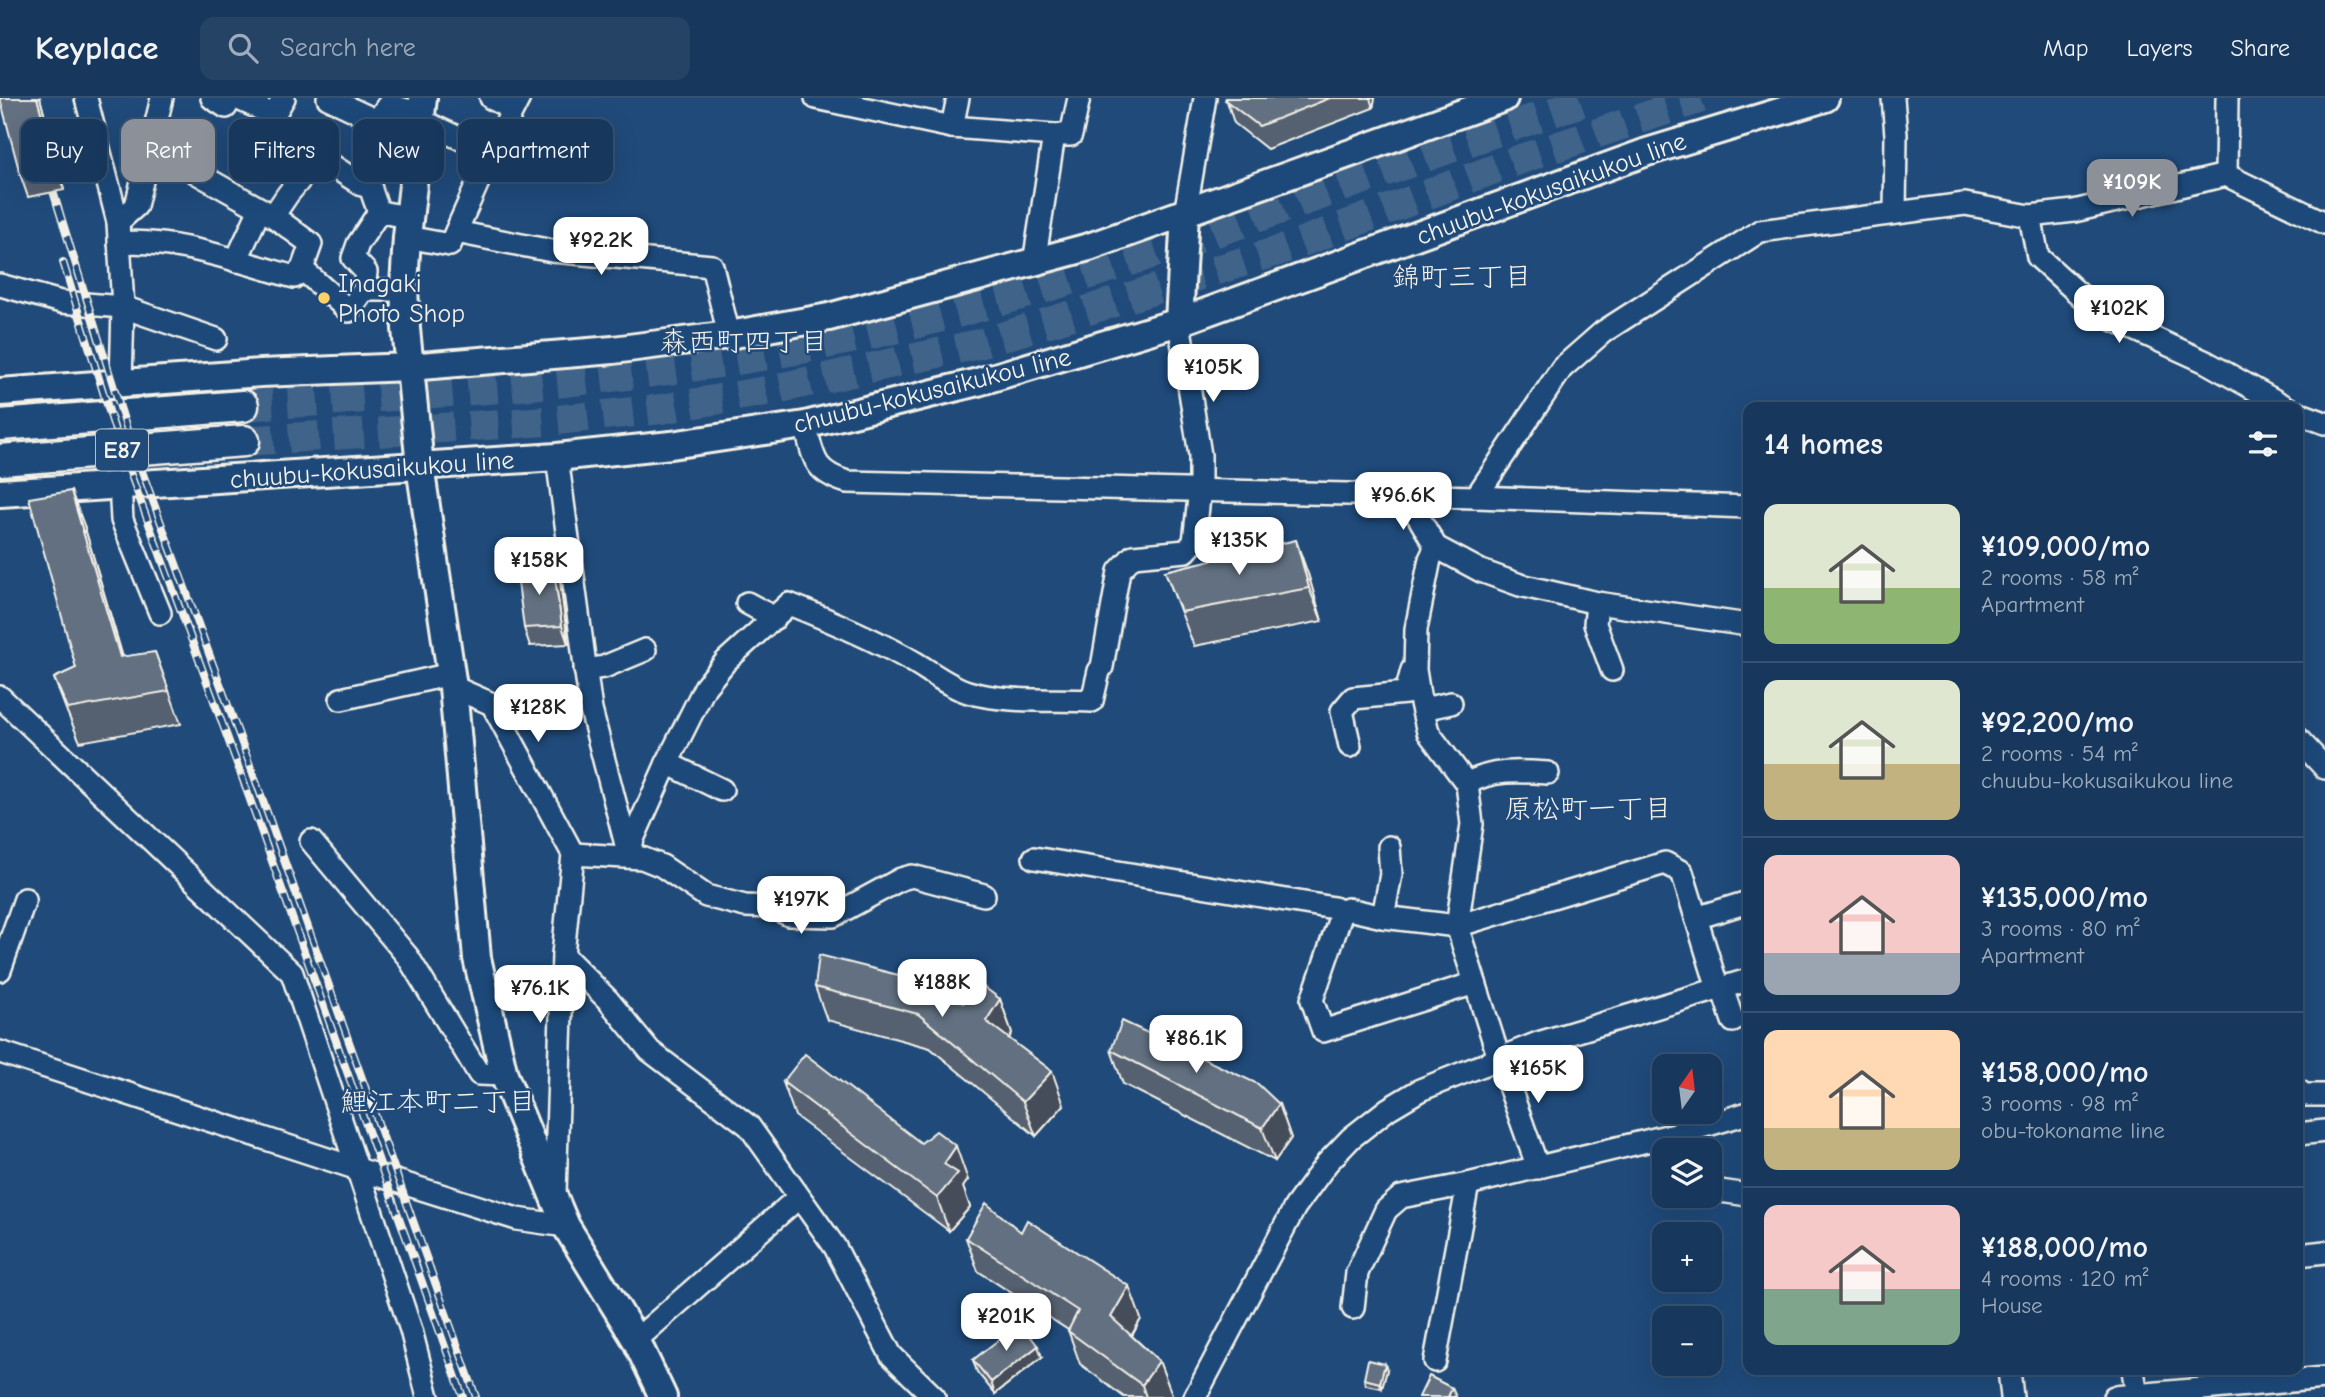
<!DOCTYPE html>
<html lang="en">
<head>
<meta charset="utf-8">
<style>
  :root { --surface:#17385c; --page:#244365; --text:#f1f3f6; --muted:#9eacbb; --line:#365272; --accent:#8c9099 }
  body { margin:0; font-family:"Comic Neue","Klee One",sans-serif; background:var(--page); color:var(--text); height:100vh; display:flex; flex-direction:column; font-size:26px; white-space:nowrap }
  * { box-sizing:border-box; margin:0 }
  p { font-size:23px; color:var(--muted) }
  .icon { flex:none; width:38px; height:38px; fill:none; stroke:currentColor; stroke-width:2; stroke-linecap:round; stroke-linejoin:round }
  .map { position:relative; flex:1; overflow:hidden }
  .drawer { position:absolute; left:1743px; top:304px; width:560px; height:973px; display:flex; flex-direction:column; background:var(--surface); border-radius:14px; box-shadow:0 7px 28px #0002,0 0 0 2px var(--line) }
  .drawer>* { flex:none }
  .guide { position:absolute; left:21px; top:21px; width:665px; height:63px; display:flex; gap:14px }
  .needle { width:46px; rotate:14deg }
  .fabs { position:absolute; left:1652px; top:956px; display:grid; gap:14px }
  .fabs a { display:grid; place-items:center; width:70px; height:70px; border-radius:14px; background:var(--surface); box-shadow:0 7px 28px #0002,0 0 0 2px var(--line); font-size:35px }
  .price { position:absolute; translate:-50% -60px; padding:0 16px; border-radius:14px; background:#fff; color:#222; font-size:23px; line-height:46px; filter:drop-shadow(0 2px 4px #0008) }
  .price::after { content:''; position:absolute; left:50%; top:42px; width:21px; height:16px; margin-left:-10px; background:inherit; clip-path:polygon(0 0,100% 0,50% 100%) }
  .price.current { background:var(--accent); color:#fff }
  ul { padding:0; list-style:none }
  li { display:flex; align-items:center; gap:21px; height:175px; padding:0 21px }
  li+li { border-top:2px solid var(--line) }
  li span { display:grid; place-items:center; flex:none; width:196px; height:140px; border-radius:14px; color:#555 }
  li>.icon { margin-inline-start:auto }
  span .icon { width:84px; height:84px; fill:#fffc; stroke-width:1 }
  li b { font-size:30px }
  h2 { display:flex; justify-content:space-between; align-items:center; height:84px; padding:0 21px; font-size:30px }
  .pill { padding:0 24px; border-radius:14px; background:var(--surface); box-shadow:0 7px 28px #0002,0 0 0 2px var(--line); font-size:24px; line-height:63px }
  .pill.current { background:var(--accent); color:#fff }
  header { display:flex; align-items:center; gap:42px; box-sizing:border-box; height:98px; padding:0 35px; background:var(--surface); border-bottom:2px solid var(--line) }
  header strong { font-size:33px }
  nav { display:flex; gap:38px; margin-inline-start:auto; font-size:24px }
  .search { width:490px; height:63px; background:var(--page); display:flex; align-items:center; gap:18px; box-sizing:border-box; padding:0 24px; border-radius:14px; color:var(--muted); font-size:26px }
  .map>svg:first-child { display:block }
</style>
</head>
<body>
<header>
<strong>Keyplace</strong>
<div class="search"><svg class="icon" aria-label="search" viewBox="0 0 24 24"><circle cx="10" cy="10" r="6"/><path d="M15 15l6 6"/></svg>Search here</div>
<nav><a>Map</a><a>Layers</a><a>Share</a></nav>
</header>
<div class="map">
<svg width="2325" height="1299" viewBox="0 0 2325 1299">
  <rect width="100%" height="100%" fill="#1f4a7a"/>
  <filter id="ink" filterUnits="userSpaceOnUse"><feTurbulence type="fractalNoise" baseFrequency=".0143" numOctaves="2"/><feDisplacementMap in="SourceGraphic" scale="14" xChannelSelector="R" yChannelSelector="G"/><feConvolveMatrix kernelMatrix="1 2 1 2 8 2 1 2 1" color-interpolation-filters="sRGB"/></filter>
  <g filter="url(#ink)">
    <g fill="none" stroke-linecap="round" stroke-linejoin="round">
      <!-- highway-tunnel -->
      <g stroke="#3f638a" stroke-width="30" stroke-dasharray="30 15" stroke-linecap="butt">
        <path d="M 243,308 C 474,293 705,281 930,222 C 1157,164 1373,74 1594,0"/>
        <polyline points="244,343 547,323 662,311 766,293 979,246 1278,153 1521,61 1701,0"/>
      </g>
      <defs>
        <g id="minor">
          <polyline points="86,0 118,124 123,209 121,285"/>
          <polyline points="212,0 226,9 231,0"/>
          <polyline points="236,0 274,17 284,0"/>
          <path d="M 328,0 L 377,23 C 375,43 368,66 370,86 C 371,95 376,105 379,114 L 410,119"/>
          <polyline points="491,0 513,11"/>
          <polyline points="816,0 952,29 1054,37 1034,165"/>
          <polyline points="1893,0 1896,37 1895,115"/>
          <polyline points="377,23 388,7 421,16"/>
          <polyline points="420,24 431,27 491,55"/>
          <polyline points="952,29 958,0"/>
          <polyline points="1054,37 1071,37 1079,0"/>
          <polyline points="148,58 186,69 273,118"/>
          <polyline points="2226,77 2227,0"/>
          <polyline points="370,88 362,87 319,59 288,96 273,118 311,146 302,171 349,213 364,192 404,192"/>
          <polyline points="1185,116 1205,0"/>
          <polyline points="2030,118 2038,159 2101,216 2206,264 2288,310"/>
          <polyline points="118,124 136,108 162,0"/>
          <polyline points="456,134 552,153 712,168 729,237"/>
          <polyline points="407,139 450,147 491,55 519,0"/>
          <path d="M 119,145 C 171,139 244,165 294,179 L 302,171"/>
          <polyline points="236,163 260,111"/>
          <polyline points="0,187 61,204 123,209 216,241"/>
          <polyline points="364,192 366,174 353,160 358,146 379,114"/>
          <polyline points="2298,315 2325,325"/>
          <path d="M 805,327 C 814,359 812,373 847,384 L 1476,399 L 1748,409"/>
          <polyline points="557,359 591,612 629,758"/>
          <polyline points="120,386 122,422 160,515"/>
          <polyline points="1406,398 1436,449 1481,473 1520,487 1597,505 1748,527"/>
          <polyline points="1476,399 1562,270 1603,234 1760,133 1965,106 2030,118 2074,113 2226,77 2325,125"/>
          <polyline points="1436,449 1430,461 1416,531 1415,572 1419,597 1428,634 1467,686 1472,726 1457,828 1499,960 1538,1070"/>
          <polyline points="747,505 775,520"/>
          <polyline points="1597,505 1595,526 1612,572"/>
          <polyline points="585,572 604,569 645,552"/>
          <polyline points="453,589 492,606 573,756 563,857 555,1096"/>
          <polyline points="0,599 292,875 411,1232 428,1299"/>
          <polyline points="341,601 451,576"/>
          <polyline points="1423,611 1451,605"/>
          <polyline points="2298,641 2325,670"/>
          <polyline points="1350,648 1342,613 1353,600 1406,595 1412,572"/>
          <polyline points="667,665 722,692"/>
          <path d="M 1467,686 C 1490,671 1521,673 1548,675"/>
          <polyline points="311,743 408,859 479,976 504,977"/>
          <polyline points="573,756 642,760 662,768 706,798 745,808 772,809 789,817 833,818 901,781 912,778 984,797"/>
          <path d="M 629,758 L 633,741 L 667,665 L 705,589 L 726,563 L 789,506 C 829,522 870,539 907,560 C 928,571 945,587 968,594 C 1005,605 1054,601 1092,603 L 1099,573 L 1102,569 L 1119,473 L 1133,458 L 1186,453 L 1194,444 L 1200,391 L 1200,357 L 1179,224"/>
          <polyline points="1034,760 1334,810 1342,814"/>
          <polyline points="1383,819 1391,776 1389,749"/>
          <polyline points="1696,820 1748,804"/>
          <polyline points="563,857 608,902 650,953 749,1028 835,1149 891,1257 934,1299"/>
          <polyline points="0,872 25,801"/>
          <polyline points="1475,885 1323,933 1312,902 1342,814 1348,811 1383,819 1457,828 1665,765 1682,774 1718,891"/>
          <polyline points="1722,890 1733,923"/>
          <polyline points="0,954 358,1071 517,1121 566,1128"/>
          <polyline points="2298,992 2304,997 2325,997"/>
          <polyline points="2298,1036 2325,1033"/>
          <polyline points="1468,1086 1688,1033 1748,1015"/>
          <polyline points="1710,1088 1713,1092 1748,1097"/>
          <polyline points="2298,1157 2325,1154"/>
          <polyline points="1353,1210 1357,1175 1386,1112 1401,1099 1468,1086 1435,1263"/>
          <polyline points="636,1242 799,1099"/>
          <polyline points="2009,1272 2012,1299"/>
          <polyline points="2133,1272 2137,1299"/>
          <polyline points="1195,1299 1295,1109 1327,1065 1351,1040 1388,1011 1420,992 1538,945 1748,882"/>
          <polyline points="2114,1299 2325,1280"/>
        </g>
        <g id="major">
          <polyline points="423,0 407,139 404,188 406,231 420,368 453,589 477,860 504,977 555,1102 566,1128 636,1242 663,1299"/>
          <polyline points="1179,224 1185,116"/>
          <polyline points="0,294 261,275 409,269 613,252 729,237 829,219 1089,149 1504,0"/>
          <polyline points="0,395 557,359 671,347 805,327 978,284 1179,224 1647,54 1825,0"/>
        </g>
        <g id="highway">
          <polyline points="0,327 243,308"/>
          <polyline points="0,362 244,343"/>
        </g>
      </defs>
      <!-- minor casing -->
      <use href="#minor" stroke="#f4f1e8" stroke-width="26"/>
      <!-- major casing -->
      <use href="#major" stroke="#f4f1e8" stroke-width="32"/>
      <!-- highway casing -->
      <use href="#highway" stroke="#f4f1e8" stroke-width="35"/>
      <!-- minor -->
      <use href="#minor" stroke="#1f4a7a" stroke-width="21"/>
      <!-- major -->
      <use href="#major" stroke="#1f4a7a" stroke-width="26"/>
      <!-- highway -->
      <use href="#highway" stroke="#1f4a7a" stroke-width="30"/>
      <defs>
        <g id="rail">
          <polyline points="48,77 128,335 254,678 476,1299"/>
          <polyline points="63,164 117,339 243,682 463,1299"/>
        </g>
      </defs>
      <!-- rail casing -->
      <use href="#rail" stroke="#f4f1e8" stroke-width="8"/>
      <!-- rail -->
      <use href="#rail" stroke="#1f4a7a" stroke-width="5" stroke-dasharray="16" stroke-linecap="butt"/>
    </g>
    <!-- wall -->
    <g fill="#54606f" stroke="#f4f1e8" stroke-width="2">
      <polygon points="40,0 64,92 28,99 20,76"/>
      <polygon points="1226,0 1375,0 1373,10 1267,51 1234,25"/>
      <polygon points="84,427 123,559 155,554 181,626 80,644 67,614 54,580 76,570"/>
      <polygon points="553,467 560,484 568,546 530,548 524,530"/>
      <polygon points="1165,473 1308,476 1322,523 1194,548"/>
      <polygon points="815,889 963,905 1000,901 1012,935 1009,940 1064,1007 1036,1038 930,950 827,922"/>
      <polygon points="1111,952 1279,1006 1291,1040 1275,1063 1123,986"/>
      <polygon points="783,984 968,1082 963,1089 970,1109 949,1133 795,1018"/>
      <polygon points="1021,1134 1141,1221 1132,1238 1159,1263 1172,1297 1170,1299 1124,1299 1080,1266 1068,1232 978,1173 966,1140"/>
      <polygon points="1042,1259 995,1296 977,1274 973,1262"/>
      <polygon points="1387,1272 1382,1290 1366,1287 1364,1281"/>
    </g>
    <!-- shaded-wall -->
    <g fill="#454e5a" stroke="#f4f1e8" stroke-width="2">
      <polygon points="37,0 40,0 64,92 56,69"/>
      <polygon points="1370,0 1375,0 1373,10"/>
      <polygon points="71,393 84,427 132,593 120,559"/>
      <polygon points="1296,442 1308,476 1322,523 1309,490"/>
      <polygon points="553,467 560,484 568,546 562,528"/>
      <polygon points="1000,901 1012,935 998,956 986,923"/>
      <polygon points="1052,973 1064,1007 1036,1038 1023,1004"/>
      <polygon points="1279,1006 1291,1040 1275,1063 1262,1030"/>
      <polygon points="956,1048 968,1082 963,1089 970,1109 949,1133 937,1100 944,1066"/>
      <polygon points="1129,1188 1141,1221 1123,1252 1111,1219"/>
      <polygon points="1038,1248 1042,1259 995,1296 991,1284"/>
      <polygon points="1159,1263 1172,1297 1170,1299 1146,1299 1142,1287"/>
      <polygon points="1385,1266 1387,1272 1382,1290 1380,1285"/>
      <polygon points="1452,1290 1456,1299 1448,1299"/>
    </g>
    <!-- building -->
    <g fill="#627081" stroke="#f4f1e8" stroke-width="2">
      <polygon points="0,0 37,0 56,69 20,76"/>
      <polygon points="1226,0 1330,0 1259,28 1225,2"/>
      <polygon points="71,393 120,559 155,554 169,593 68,611 54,580 76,570 29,400"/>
      <polygon points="1296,442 1309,490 1181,514 1165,473"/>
      <polygon points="553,467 562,528 524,530 516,469"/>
      <polygon points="819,857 942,888 963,905 984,889 1000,901 986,923 1052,973 1023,1004 918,916 815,889"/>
      <polygon points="1122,923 1258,986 1279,1006 1262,1030 1111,952"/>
      <polygon points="805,956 921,1045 936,1033 956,1048 944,1066 958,1075 937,1100 783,984"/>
      <polygon points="986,1105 1021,1134 1027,1122 1129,1188 1111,1219 1159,1263 1142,1287 1068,1233 1078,1213 966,1140"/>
      <polygon points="1020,1225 1038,1248 991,1284 973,1262"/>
      <polygon points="1368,1262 1385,1266 1380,1285 1364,1281"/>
      <polygon points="1429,1278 1452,1290 1448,1299 1419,1299"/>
    </g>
  </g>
  <!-- markers -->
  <circle fill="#ffd166" stroke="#1f4a7a" stroke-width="2.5" cx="324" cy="200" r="7"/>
  <g text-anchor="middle" stroke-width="5" stroke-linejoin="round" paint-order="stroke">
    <!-- shield labels -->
    <rect fill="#1f4a7a" stroke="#b4bfc7" stroke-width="2" x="96" y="331.5" width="52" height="41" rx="5"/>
    <g font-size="24" font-weight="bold" fill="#f4f1e8">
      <text x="122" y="360">E87</text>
    </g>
    <!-- street labels -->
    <g font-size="26" fill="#f4f1e8" stroke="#1f4a7a">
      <text transform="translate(1551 90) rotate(-20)" y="9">chuubu-kokusaikukou line</text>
      <text transform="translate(932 292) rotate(-14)" y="9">chuubu-kokusaikukou line</text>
      <text transform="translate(372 371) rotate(-4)" y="9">chuubu-kokusaikukou line</text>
    </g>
    <!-- poi labels -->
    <g font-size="26" fill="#f4f1e8" stroke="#1f4a7a" text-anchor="start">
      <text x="338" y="194">Inagaki<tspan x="338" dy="30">Photo Shop</tspan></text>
    </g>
    <!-- neighbourhood labels -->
    <g font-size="28" fill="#f4f1e8" stroke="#1f4a7a">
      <text x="1462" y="188">錦町三丁目</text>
      <text x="744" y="253">森西町四丁目</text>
      <text x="1588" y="720">原松町一丁目</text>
      <text x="438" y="1013">鯉江本町二丁目</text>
    </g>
  </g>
</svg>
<div class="fabs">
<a><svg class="needle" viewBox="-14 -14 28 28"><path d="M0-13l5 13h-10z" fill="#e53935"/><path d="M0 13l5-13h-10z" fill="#9eacbb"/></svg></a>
<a><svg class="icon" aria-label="layers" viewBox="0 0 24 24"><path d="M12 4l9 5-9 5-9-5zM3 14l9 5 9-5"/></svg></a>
<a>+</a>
<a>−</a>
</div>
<b class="price current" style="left:2132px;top:121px">¥109K</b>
<b class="price" style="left:601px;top:179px">¥92.2K</b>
<b class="price" style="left:2119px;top:247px">¥102K</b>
<b class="price" style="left:1213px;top:306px">¥105K</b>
<b class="price" style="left:1403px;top:434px">¥96.6K</b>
<b class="price" style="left:1239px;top:479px">¥135K</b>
<b class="price" style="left:539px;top:499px">¥158K</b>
<b class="price" style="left:538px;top:646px">¥128K</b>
<b class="price" style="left:801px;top:838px">¥197K</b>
<b class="price" style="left:942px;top:921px">¥188K</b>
<b class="price" style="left:540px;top:927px">¥76.1K</b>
<b class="price" style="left:1196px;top:977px">¥86.1K</b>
<b class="price" style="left:1538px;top:1007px">¥165K</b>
<b class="price" style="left:1006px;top:1255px">¥201K</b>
<div class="guide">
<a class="pill">Buy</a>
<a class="pill current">Rent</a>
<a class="pill">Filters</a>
<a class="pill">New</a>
<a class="pill">Apartment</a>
</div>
<section class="drawer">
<h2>14 homes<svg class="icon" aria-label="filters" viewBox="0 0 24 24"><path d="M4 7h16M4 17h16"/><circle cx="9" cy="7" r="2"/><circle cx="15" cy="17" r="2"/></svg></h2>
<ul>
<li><span style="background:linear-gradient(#dfe7d0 60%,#8fb573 0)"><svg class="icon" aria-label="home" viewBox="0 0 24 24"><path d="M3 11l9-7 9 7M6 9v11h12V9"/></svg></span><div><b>¥109,000/mo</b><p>2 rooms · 58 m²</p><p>Apartment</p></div></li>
<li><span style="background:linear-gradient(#dfe7d0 60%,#c2b280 0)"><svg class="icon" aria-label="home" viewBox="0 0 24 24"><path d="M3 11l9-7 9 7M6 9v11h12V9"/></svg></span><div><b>¥92,200/mo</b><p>2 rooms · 54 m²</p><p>chuubu-kokusaikukou line</p></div></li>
<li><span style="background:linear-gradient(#f6c9c9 70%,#9aa5b1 0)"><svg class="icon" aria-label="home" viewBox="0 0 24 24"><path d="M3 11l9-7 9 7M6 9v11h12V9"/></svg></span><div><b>¥135,000/mo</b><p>3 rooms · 80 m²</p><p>Apartment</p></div></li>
<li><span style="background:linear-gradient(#ffd9b3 70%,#c2b280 0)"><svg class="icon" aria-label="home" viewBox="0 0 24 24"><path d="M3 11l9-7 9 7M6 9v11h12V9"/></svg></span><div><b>¥158,000/mo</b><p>3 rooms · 98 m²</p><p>obu-tokoname line</p></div></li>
<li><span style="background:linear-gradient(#f6c9c9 60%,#7fa58c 0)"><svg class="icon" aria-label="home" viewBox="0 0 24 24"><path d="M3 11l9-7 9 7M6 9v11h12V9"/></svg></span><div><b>¥188,000/mo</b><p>4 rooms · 120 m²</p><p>House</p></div></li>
</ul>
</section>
</div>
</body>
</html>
